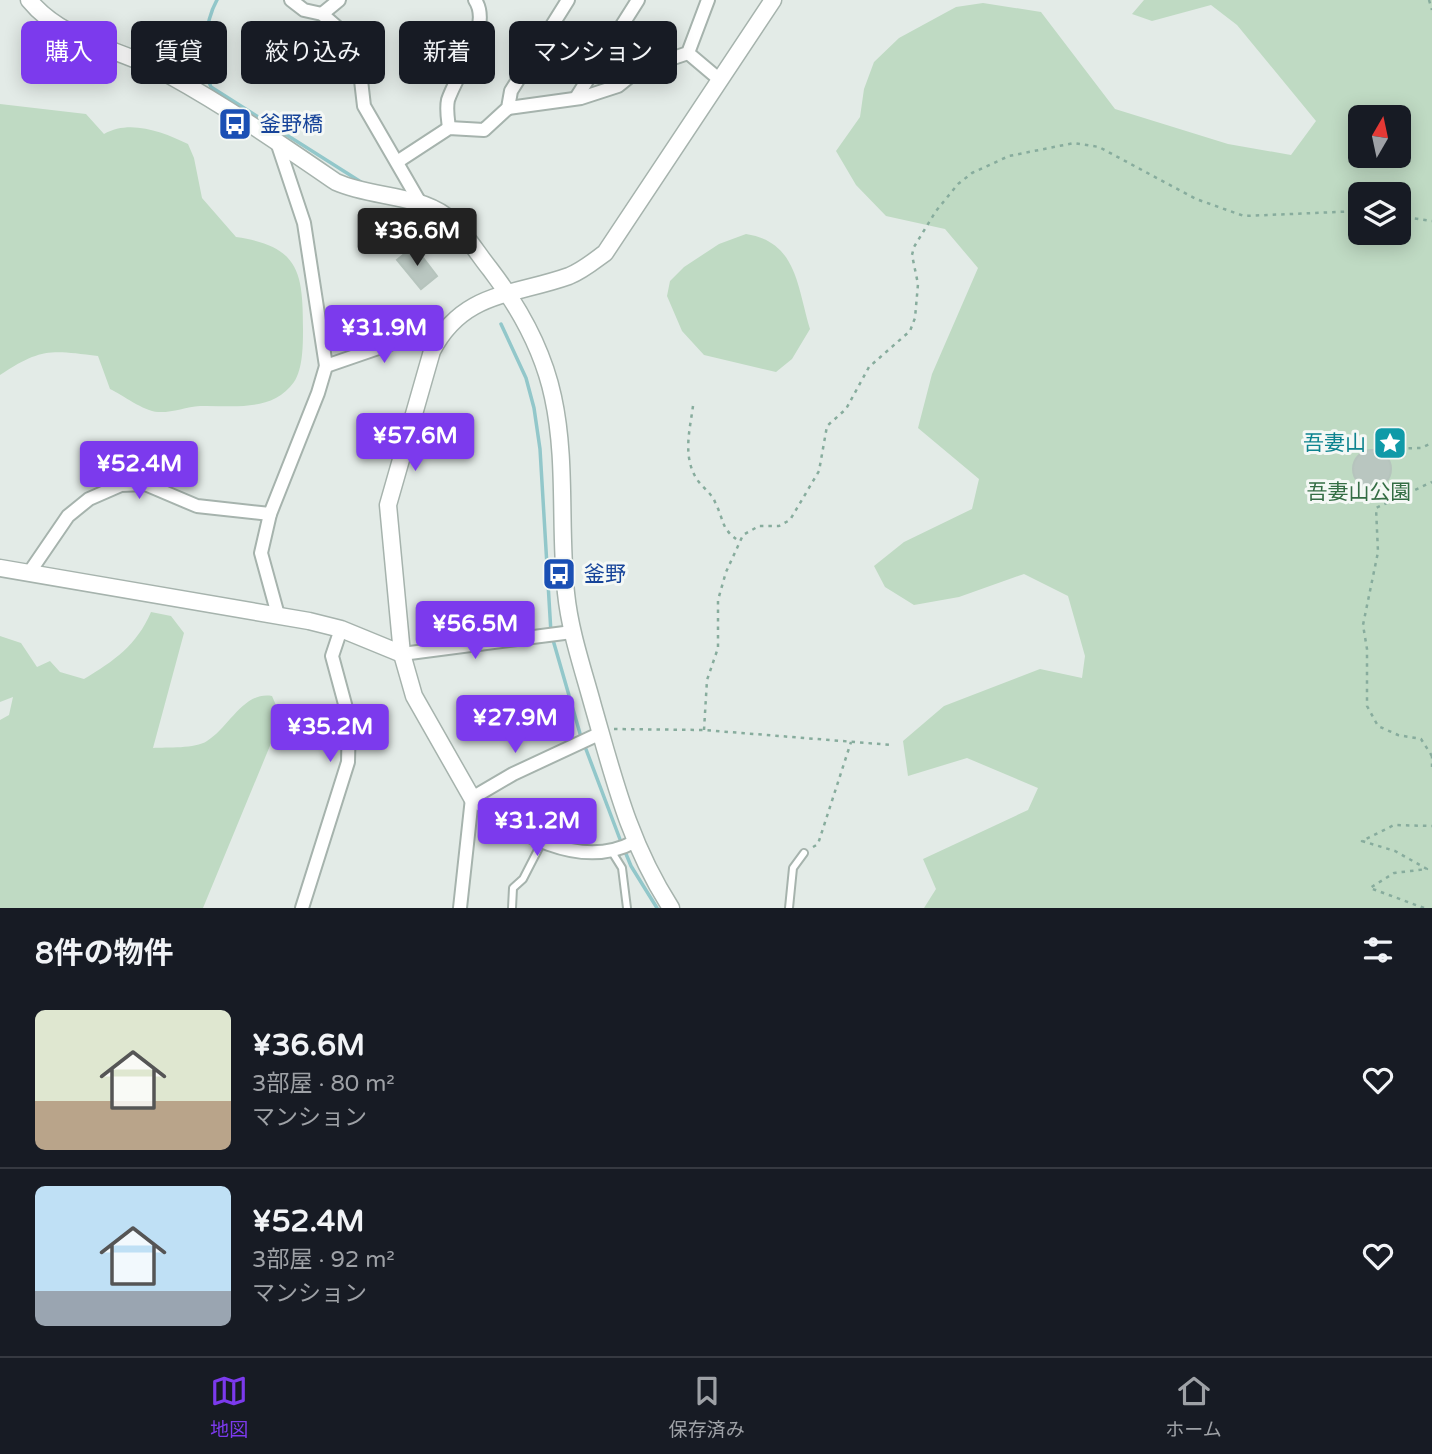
<!DOCTYPE html>
<html lang="ja">
<head>
<meta charset="utf-8">
<style>
  :root { --surface:#171b24; --page:#20242c; --text:#f1f3f6; --muted:#9ea1a6; --line:#363941; --accent:#7c3aed }
  body { margin:0; font-family:"Varela Round","Noto Sans JP",sans-serif; background:var(--page); color:var(--text); height:100vh; display:flex; flex-direction:column; font-size:26px; white-space:nowrap }
  * { box-sizing:border-box; margin:0 }
  p { font-size:23px; color:var(--muted) }
  .icon { flex:none; width:38px; height:38px; fill:none; stroke:currentColor; stroke-width:2; stroke-linecap:round; stroke-linejoin:round }
  .map { position:relative; height:908px; overflow:hidden }
  .drawer { display:flex; flex-direction:column; background:var(--surface); flex:1 }
  .drawer>* { flex:none }
  .hud { position:absolute; left:21px; top:21px; width:700px; height:63px; display:flex; gap:14px }
  .needle { width:46px; rotate:9deg }
  .fabs { position:absolute; left:1348px; top:105px; display:grid; gap:14px }
  .fabs a { display:grid; place-items:center; width:63px; height:63px; border-radius:10px; background:var(--surface); box-shadow:0 4px 18px #0003; font-size:35px }
  .price { position:absolute; translate:-50% -60px; padding:0 16px; border-radius:7px; background:var(--accent); color:#fff; font-size:23px; line-height:46px; filter:drop-shadow(0 2px 4px #0008) }
  .price::after { content:''; position:absolute; left:50%; top:42px; width:21px; height:16px; margin-left:-10px; background:inherit; clip-path:polygon(0 0,100% 0,50% 100%) }
  .price.current { background:#222; color:#fff }
  ul { padding:0; list-style:none }
  li { display:flex; align-items:center; gap:21px; height:175px; padding:0 35px }
  li+li { border-top:2px solid var(--line) }
  li span { display:grid; place-items:center; flex:none; width:196px; height:140px; border-radius:10px; color:#555 }
  li>.icon { margin-inline-start:auto }
  span .icon { width:84px; height:84px; fill:#fffc; stroke-width:1 }
  li b { font-size:30px }
  h2 { display:flex; justify-content:space-between; align-items:center; height:84px; padding:0 35px; font-size:30px }
  .pill { padding:0 24px; border-radius:10px; background:var(--surface); box-shadow:0 4px 18px #0003; font-size:24px; line-height:63px }
  .pill.current { background:var(--accent); color:#fff }
  .tabs { display:flex; justify-content:space-around; align-items:center; height:98px; border-top:2px solid var(--line); background:var(--surface); font-size:19px; color:var(--muted) }
  .tabs a { display:grid; justify-items:center; gap:4px }
  .tabs .current { color:var(--accent) }
  .map>svg:first-child { display:block }
</style>
</head>
<body>
<div class="map">
<svg width="1432" height="908" viewBox="0 0 1432 908">
  <rect width="100%" height="100%" fill="#e3ebe7"/>
  <!-- green -->
  <g fill="#bfdac3" fill-rule="evenodd">
    <path d="M 1144,0 L 1432,0 L 1432,908 L 924,908 L 936,889 L 923,859 L 1028,810 L 1038,788 L 967,758 L 908,776 L 903,741 L 944,706 L 1040,669 L 1082,678 L 1085,656 L 1068,596 L 1024,574 L 959,597 L 914,605 L 885,587 L 874,566 L 904,542 L 972,509 L 979,479 L 918,428 L 932,374 L 978,268 L 945,229 L 886,216 L 856,185 L 836,151 L 860,117 L 864,89 L 874,62 L 899,38 L 956,7 L 983,3 L 1041,12 L 1115,109 L 1228,144 L 1291,155 L 1316,121 L 1237,25 L 1211,5 L 1152,21 L 1132,14 ZM 1360,117 L 1398,117 L 1398,156 L 1360,156 ZM 1360,194 L 1398,194 L 1398,233 L 1360,233 Z"/>
    <path d="M 0,104 L 86,114 L 104,134 C 130,119 163,132 188,144 L 194,158 L 202,198 L 236,237 C 299,246 303,272 303,329 C 303,344 303,369 294,382 C 272,413 232,405 200,406 C 186,407 171,413 158,412 C 143,411 123,395 110,389 L 98,356 C 50,350 41,348 0,375 Z"/>
    <path d="M 746,234 C 797,242 797,286 810,329 L 792,359 L 776,372 L 704,355 L 682,331 L 667,296 L 670,281 L 684,267 L 719,244 Z"/>
    <path d="M 151,612 L 171,616 L 184,633 L 153,748 C 167,747 195,749 207,741 C 229,728 243,691 272,696 L 278,710 L 274,736 L 203,908 L 0,908 L 0,720 L 9,715 L 13,697 L 0,702 L 0,636 L 21,643 L 37,667 L 50,661 L 60,672 L 84,679 C 114,661 137,645 151,612 Z"/>
  </g>
  <g fill="none" stroke-linecap="round" stroke-linejoin="round">
    <!-- stream -->
    <g stroke="#92c7ca" stroke-width="3.5">
      <path d="M 217,0 C 205,21 200,65 211,87 L 361,182"/>
      <polyline points="501,324 526,378 534,408 540,449 551,633 581,737"/>
      <polyline points="584,744 621,842"/>
      <polyline points="624,849 631,866 657,908"/>
    </g>
  </g>
  <!-- building -->
  <g fill="#b9c6c0" stroke="#b6c4bd" stroke-width="2">
    <polygon points="414,246 437,276 421,289 397,260"/>
    <circle cx="1372" cy="469" r="19"/>
  </g>
  <g fill="none" stroke-linecap="round" stroke-linejoin="round">
    <defs>
      <g id="service">
        <polyline points="612,852 622,868 627,908"/>
        <polyline points="512,908 513,888 523,879 542,842"/>
        <polyline points="789,908 793,868 804,853"/>
      </g>
      <g id="minor">
        <polyline points="291,0 304,10 322,14 346,35 359,63 364,106 419,201"/>
        <polyline points="322,14 339,0"/>
        <polyline points="688,53 720,80"/>
        <polyline points="576,98 638,0"/>
        <polyline points="508,108 581,98 618,86 638,70 688,53 708,0"/>
        <path d="M 449,128 C 448,120 446,109 448,100 C 456,75 493,26 475,0"/>
        <polyline points="277,142 304,223 326,366 318,393 270,514 261,553 278,615"/>
        <polyline points="397,162 449,128 484,130 508,108 511,91 568,0"/>
        <polyline points="326,366 419,334 441,334"/>
        <polyline points="29,573 68,516 89,499 121,485 145,484 197,506 270,514"/>
        <polyline points="402,654 572,632"/>
        <path d="M 472,798 C 515,833 580,871 634,842"/>
        <polyline points="302,908 348,762 349,719 332,656 341,629"/>
        <polyline points="460,908 472,798 513,774 601,733"/>
      </g>
      <g id="tertiary">
        <path d="M 29,0 C 64,43 123,49 169,75 C 227,107 282,145 336,182 C 372,198 413,193 446,216 C 463,229 477,253 490,269 C 519,307 543,350 553,397 C 567,461 559,528 566,593 C 570,632 583,669 593,706 C 614,779 629,843 671,908"/>
        <path d="M 0,568 L 309,621 L 341,629 L 402,654 L 388,505 L 432,351 C 463,291 513,296 569,276 C 582,271 594,261 605,253 L 773,0"/>
        <polyline points="402,654 414,696 472,798"/>
      </g>
    </defs>
    <!-- service casing -->
    <use href="#service" stroke="#a6b3ad" stroke-width="10"/>
    <!-- minor casing -->
    <use href="#minor" stroke="#a6b3ad" stroke-width="16"/>
    <!-- tertiary casing -->
    <use href="#tertiary" stroke="#a6b3ad" stroke-width="19"/>
    <!-- path -->
    <g stroke="#87ac9d" stroke-width="2.5" stroke-dasharray="3.5 5" stroke-linecap="butt">
      <polyline points="1429,0 1432,10"/>
      <polyline points="1398,216 1432,221"/>
      <path d="M 693,406 C 690,429 683,454 695,476 C 700,486 711,492 715,502 C 725,522 720,528 740,542"/>
      <polyline points="1383,449 1421,448 1432,443"/>
      <polyline points="614,729 704,730 892,745"/>
      <polyline points="704,730 707,680 718,648 718,600 726,572 743,535 759,526 779,526 790,520 819,471 827,426 846,409 869,367 910,331 915,318 918,284 912,255 914,247 936,211 958,184 972,173 1009,156 1074,143 1099,147 1196,199 1244,216 1360,211"/>
      <polyline points="1432,755 1432,771"/>
      <polyline points="1432,756 1421,739 1398,735 1378,726 1367,706 1367,649 1363,625 1378,552 1376,508 1432,482"/>
      <polyline points="813,847 818,844 851,742"/>
      <polyline points="1424,908 1370,888 1394,873 1427,869 1395,851 1362,841 1394,825 1432,826"/>
    </g>
    <!-- service -->
    <use href="#service" stroke="#fff" stroke-width="6"/>
    <!-- minor -->
    <use href="#minor" stroke="#fff" stroke-width="12"/>
    <!-- tertiary -->
    <use href="#tertiary" stroke="#fff" stroke-width="16"/>
  </g>
  <!-- icons -->
  <defs>
    <symbol id="bus-square" viewBox="-11 -11 22 22"><rect x="-9" y="-9" width="18" height="18" rx="4" fill="#1a4fb4" stroke="#f4f8f5"/><path d="M-5-6H5V4H4V6H2V4H-2V6H-4V4H-5ZM-3.5-4V0h7V-4ZM-3.5 1.2v1.5H-2V1.2ZM2 1.2v1.5H3.5V1.2Z" fill="#fff"/></symbol>
    <symbol id="sight-square" viewBox="-11 -11 22 22"><rect x="-9" y="-9" width="18" height="18" rx="4" fill="#0f9aa8" stroke="#f4f8f5"/><path d="M0-6L1.8-2.2L6-1.7L2.9 1.2L3.7 5.4L0 3.3L-3.7 5.4L-2.9 1.2L-6-1.7L-1.8-2.2Z" fill="#fff"/></symbol>
  </defs>
  <g fill-rule="evenodd">
    <use href="#bus-square" x="216" y="105" width="38" height="38"/>
    <use href="#sight-square" x="1371" y="424" width="38" height="38"/>
    <use href="#bus-square" x="540" y="555" width="38" height="38"/>
  </g>
  <g text-anchor="middle" stroke-width="6" stroke-linejoin="round" paint-order="stroke">
    <!-- transit labels -->
    <g font-size="21" fill="#164399" stroke="#f4f8f5" text-anchor="start">
      <text x="260" y="131">釜野橋</text>
      <text x="584" y="581">釜野</text>
    </g>
    <!-- culture labels -->
    <g font-size="21" fill="#0d838f" stroke="#f4f8f5" text-anchor="end">
      <text x="1366" y="450">吾妻山</text>
    </g>
    <!-- park labels -->
    <g font-size="21" fill="#346d44" stroke="#f4f8f5">
      <text x="1359" y="499">吾妻山公園</text>
    </g>
  </g>
</svg>
<div class="fabs">
<a><svg class="needle" viewBox="-14 -14 28 28"><path d="M0-13l5 13h-10z" fill="#e53935"/><path d="M0 13l5-13h-10z" fill="#9ea1a6"/></svg></a>
<a><svg class="icon" aria-label="layers" viewBox="0 0 24 24"><path d="M12 4l9 5-9 5-9-5zM3 14l9 5 9-5"/></svg></a>
</div>
<b class="price current" style="left:417px;top:268px">¥36.6M</b>
<b class="price" style="left:384px;top:365px">¥31.9M</b>
<b class="price" style="left:415px;top:473px">¥57.6M</b>
<b class="price" style="left:139px;top:501px">¥52.4M</b>
<b class="price" style="left:475px;top:661px">¥56.5M</b>
<b class="price" style="left:515px;top:755px">¥27.9M</b>
<b class="price" style="left:330px;top:764px">¥35.2M</b>
<b class="price" style="left:537px;top:858px">¥31.2M</b>
<div class="hud">
<a class="pill current">購入</a>
<a class="pill">賃貸</a>
<a class="pill">絞り込み</a>
<a class="pill">新着</a>
<a class="pill">マンション</a>
</div>
</div>
<section class="drawer">
<h2>8件の物件<svg class="icon" aria-label="filters" viewBox="0 0 24 24"><path d="M4 7h16M4 17h16"/><circle cx="9" cy="7" r="2"/><circle cx="15" cy="17" r="2"/></svg></h2>
<ul>
<li><span style="background:linear-gradient(#dfe7d0 65%,#b9a48a 0)"><svg class="icon" aria-label="home" viewBox="0 0 24 24"><path d="M3 11l9-7 9 7M6 9v11h12V9"/></svg></span><div><b>¥36.6M</b><p>3部屋 · 80 m²</p><p>マンション</p></div><svg class="icon" aria-label="heart" viewBox="0 0 24 24"><path d="M12 20l-8-8c-3-5 5-10 8-4 3-6 11-1 8 4z"/></svg></li>
<li><span style="background:linear-gradient(#bfe0f5 75%,#9aa5b1 0)"><svg class="icon" aria-label="home" viewBox="0 0 24 24"><path d="M3 11l9-7 9 7M6 9v11h12V9"/></svg></span><div><b>¥52.4M</b><p>3部屋 · 92 m²</p><p>マンション</p></div><svg class="icon" aria-label="heart" viewBox="0 0 24 24"><path d="M12 20l-8-8c-3-5 5-10 8-4 3-6 11-1 8 4z"/></svg></li>
</ul>
</section>
<nav class="tabs">
<a class="current"><svg class="icon" aria-label="map" viewBox="0 0 24 24"><path d="M3 6l6-2 6 2 6-2v14l-6 2-6-2-6 2zM9 4v14M15 6v14"/></svg>地図</a>
<a><svg class="icon" aria-label="saved" viewBox="0 0 24 24"><path d="M7 4h10v16l-5-4-5 4z"/></svg>保存済み</a>
<a><svg class="icon" aria-label="home" viewBox="0 0 24 24"><path d="M3 11l9-7 9 7M6 9v11h12V9"/></svg>ホーム</a>
</nav>
</body>
</html>
